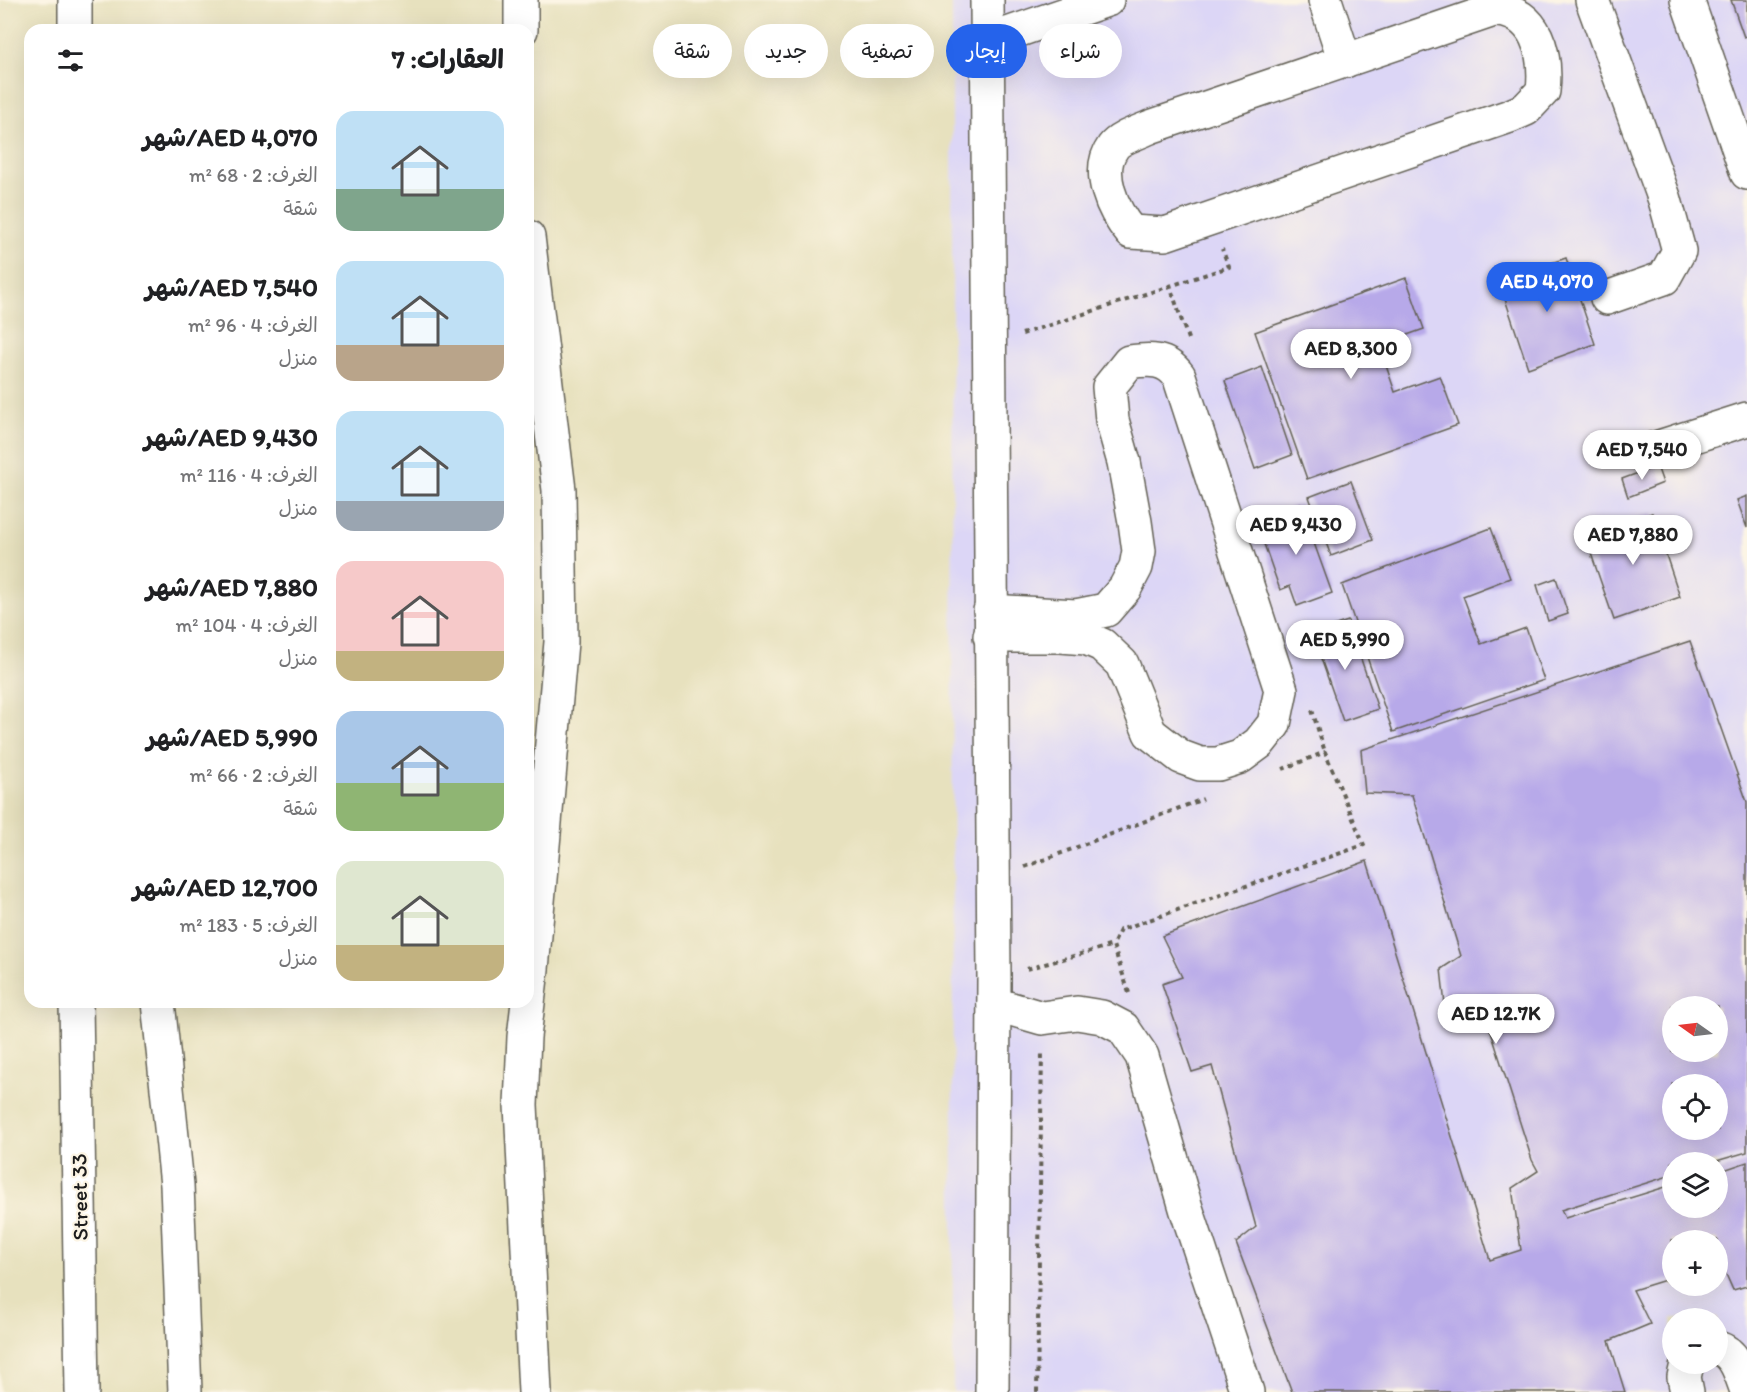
<!DOCTYPE html>
<html lang="ar">
<head>
<meta charset="utf-8">
<style>
  :root { --surface:#fff; --page:#f6f6f6; --text:#202124; --muted:#757577; --accent:#2563eb }
  body { margin:0; font-family:Itim,"Playpen Sans Arabic",sans-serif; background:var(--page); color:var(--text); direction:rtl; height:100vh; display:flex; flex-direction:column; font-size:22px; white-space:nowrap }
  * { box-sizing:border-box; margin:0 }
  p { font-size:20px; color:var(--muted) }
  .icon { flex:none; width:33px; height:33px; fill:none; stroke:currentColor; stroke-width:2; stroke-linecap:round; stroke-linejoin:round }
  .map { position:relative; flex:1; overflow:hidden; direction:ltr }
  .panel { position:absolute; left:24px; top:24px; width:510px; height:984px; display:flex; flex-direction:column; background:var(--surface); border-radius:18px; box-shadow:0 6px 24px #0002; direction:rtl }
  .panel>* { flex:none }
  .hud { position:absolute; left:552px; top:24px; width:570px; height:54px; direction:rtl; display:flex; gap:12px }
  .needle { width:39px; rotate:284deg }
  .controls { position:absolute; left:1662px; top:996px; display:grid; gap:12px }
  .controls a { display:grid; place-items:center; width:66px; height:66px; border-radius:50%; background:var(--surface); box-shadow:0 6px 24px #0002; font-size:30px }
  .price { position:absolute; translate:-50% -51px; padding:0 14px; border-radius:21px; background:#fff; color:#222; font-size:20px; line-height:39px; filter:drop-shadow(0 2px 3px #0008) }
  .price::after { content:''; position:absolute; left:50%; top:36px; width:18px; height:14px; margin-left:-9px; background:inherit; clip-path:polygon(0 0,100% 0,50% 100%) }
  .price.active { background:var(--accent); color:#fff }
  ul { padding:0; list-style:none }
  li { display:flex; align-items:center; gap:18px; height:150px; padding:0 30px }
  li span { display:grid; place-items:center; flex:none; width:168px; height:120px; border-radius:18px; color:#555 }
  li>.icon { margin-inline-start:auto }
  span .icon { width:72px; height:72px; fill:#fffc; stroke-width:1 }
  li b { font-size:26px }
  h2 { display:flex; justify-content:space-between; align-items:center; height:72px; padding:0 30px; font-size:26px }
  .tag { padding:0 21px; border-radius:27px; background:var(--surface); box-shadow:0 6px 24px #0002; font-size:21px; line-height:54px }
  .tag.active { background:var(--accent); color:#fff }
  .map>svg:first-child { display:block }
</style>
</head>
<body>
<div class="map">
<svg width="1747" height="1392" viewBox="0 0 1747 1392">
  <rect width="100%" height="100%" fill="#fcf5e5"/>
  <filter id="ink" filterUnits="userSpaceOnUse"><feTurbulence type="fractalNoise" baseFrequency=".0167" numOctaves="2"/><feDisplacementMap in="SourceGraphic" scale="12" xChannelSelector="R" yChannelSelector="G"/><feConvolveMatrix kernelMatrix="1 2 1 2 8 2 1 2 1" color-interpolation-filters="sRGB"/></filter>
  <filter id="wash" filterUnits="userSpaceOnUse"><feTurbulence type="fractalNoise" baseFrequency=".008" numOctaves="4" result="noise"/><feDisplacementMap in="SourceGraphic" scale="24" xChannelSelector="R" yChannelSelector="G"/><feGaussianBlur stdDeviation="1.35" result="paint"/><feColorMatrix in="noise" values="0 0 0 0 0 0 0 0 0 0 0 0 0 0 0 0 0 1.4 0 .05"/><feComposite in="paint" operator="in"/></filter>
  <g filter="url(#wash)">
    <rect width="100%" height="100%" fill="#e7e1be"/>
    <!-- built -->
    <path fill="#dcd6f6" fill-rule="evenodd" d="M 952,0 L 1742,0 L 1747,14 L 1747,1392 L 953,1392 ZM 1672,1006 L 1718,1006 L 1718,1052 L 1672,1052 ZM 1672,1084 L 1718,1084 L 1718,1130 L 1672,1130 ZM 1672,1162 L 1718,1162 L 1718,1208 L 1672,1208 ZM 1672,1240 L 1718,1240 L 1718,1286 L 1672,1286 ZM 1672,1318 L 1718,1318 L 1718,1364 L 1672,1364 Z"/>
    <g id="blocks">
      <!-- building -->
      <g fill="#b7a9e9" fill-rule="evenodd">
        <polygon points="1731,0 1747,0 1747,36 1744,37"/>
        <polygon points="1566,258 1595,344 1528,368 1499,281"/>
        <polygon points="1406,278 1424,329 1379,345 1395,392 1440,376 1458,425 1307,479 1255,332"/>
        <polygon points="1262,367 1292,455 1255,469 1225,381"/>
        <polygon points="1657,466 1663,483 1628,497 1622,479"/>
        <polygon points="1351,481 1373,540 1331,556 1309,497"/>
        <polygon points="1747,496 1747,528 1737,500"/>
        <polygon points="1300,504 1332,593 1297,606 1290,586 1280,590 1263,541 1274,536 1267,516"/>
        <polygon points="1652,513 1680,597 1614,620 1585,536"/>
        <polygon points="1491,528 1510,578 1463,596 1481,644 1526,628 1544,680 1393,732 1342,585"/>
        <polygon points="1556,578 1568,614 1548,621 1537,585"/>
        <polygon points="1348,621 1378,709 1343,721 1312,633"/>
        <path d="M 1690,641 L 1747,802 L 1747,1152 L 1713,1162 L 1672,1162 L 1672,1175 L 1561,1210 L 1565,1218 L 1672,1185 L 1672,1208 L 1718,1208 L 1718,1172 L 1747,1162 L 1747,1286 L 1733,1290 L 1721,1263 L 1718,1264 L 1718,1240 L 1672,1240 L 1672,1278 L 1633,1290 L 1650,1324 L 1609,1341 L 1625,1392 L 1292,1392 L 1236,1243 L 1256,1227 L 1212,1066 L 1192,1072 L 1162,984 L 1182,977 L 1162,936 L 1367,861 L 1490,1260 L 1521,1250 L 1512,1188 L 1538,1171 L 1532,1160 L 1484,1010 L 1445,1005 L 1441,969 L 1461,956 L 1412,795 L 1365,793 L 1361,750 ZM 1672,1006 L 1718,1006 L 1718,1052 L 1672,1052 ZM 1672,1084 L 1718,1084 L 1718,1130 L 1672,1130 Z"/>
      </g>
    </g>
  </g>
  <g filter="url(#ink)">
    <use href="#blocks" fill-opacity="0" stroke="#636155" stroke-width="1.5"/>
    <g fill="none" stroke-linecap="round" stroke-linejoin="round">
      <defs>
        <g id="minor">
          <polyline points="987,0 994,978 992,1392"/>
          <polyline points="1325,0 1345,61"/>
          <polyline points="1592,0 1665,200 1679,251 1664,278 1607,298"/>
          <polyline points="1687,0 1747,173"/>
          <path d="M 1494,10 C 1537,10 1547,55 1543,91 L 1526,109 L 1510,116 L 1165,234 L 1131,232 C 1113,211 1095,172 1113,147 C 1119,138 1140,132 1150,127 Z"/>
          <polyline points="521,30 521,0"/>
          <polyline points="987,41 1107,0"/>
          <polyline points="528,237 559,490 561,642 532,969 524,1037 521,1105 535,1392"/>
          <polyline points="1650,450 1747,419"/>
          <path d="M 990,636 L 1061,636 L 1086,638 L 1102,645 L 1122,664 L 1150,733 L 1181,757 L 1200,764 L 1218,764 L 1240,757 L 1259,743 L 1274,724 L 1281,690 L 1179,376 C 1166,358 1150,359 1129,362 L 1109,387 L 1112,420 L 1124,462 L 1135,522 L 1139,551 L 1136,567 L 1125,588 L 1106,610 L 1076,616 L 990,611"/>
          <polyline points="994,1004 1042,1018 1077,1013 1102,1017 1123,1028 1142,1056 1186,1208 1247,1392"/>
          <path d="M 1718,1348 C 1736,1353 1741,1375 1747,1391"/>
          <polyline points="1687,1364 1684,1377 1687,1392"/>
        </g>
        <g id="highway">
          <polyline points="75,30 75,0"/>
          <polyline points="76,1002 82,1392"/>
          <polyline points="158,1002 177,1185 185,1392"/>
        </g>
      </defs>
      <!-- minor casing -->
      <use href="#minor" stroke="#636155" stroke-width="36"/>
      <!-- highway casing -->
      <use href="#highway" stroke="#636155" stroke-width="36"/>
      <!-- path -->
      <g stroke="#636155" stroke-width="4" stroke-dasharray="4.5 4.5" stroke-linecap="butt">
        <polyline points="1022,334 1170,286"/>
        <polyline points="1188,339 1170,286 1229,267 1222,249"/>
        <polyline points="1312,710 1325,752"/>
        <polyline points="1025,867 1203,799"/>
        <polyline points="1027,969 1113,945"/>
        <polyline points="1129,993 1113,945 1120,930 1364,845 1325,752 1283,769"/>
        <polyline points="1037,1392 1042,1051"/>
      </g>
      <!-- minor -->
      <use href="#minor" stroke="#fff" stroke-width="33"/>
      <!-- highway -->
      <use href="#highway" stroke="#fff" stroke-width="33"/>
    </g>
  </g>
  <g text-anchor="middle" stroke-width="4.5" stroke-linejoin="round" paint-order="stroke">
    <!-- street labels -->
    <g font-size="22" fill="#1c1c1c" stroke="#fcf5e5">
      <text transform="translate(79 1197) rotate(-91)" y="8">Street 33</text>
    </g>
  </g>
</svg>
<div class="controls">
<a><svg class="needle" viewBox="-14 -14 28 28"><path d="M0-13l5 13h-10z" fill="#e53935"/><path d="M0 13l5-13h-10z" fill="#757577"/></svg></a>
<a><svg class="icon" aria-label="locate" viewBox="0 0 24 24"><circle cx="12" cy="12" r="6"/><path d="M12 2v4M12 18v4M2 12h4M18 12h4"/></svg></a>
<a><svg class="icon" aria-label="layers" viewBox="0 0 24 24"><path d="M12 4l9 5-9 5-9-5zM3 14l9 5 9-5"/></svg></a>
<a>+</a>
<a>−</a>
</div>
<b class="price active" style="left:1547px;top:313px">AED 4,070</b>
<b class="price" style="left:1351px;top:380px">AED 8,300</b>
<b class="price" style="left:1642px;top:481px">AED 7,540</b>
<b class="price" style="left:1296px;top:556px">AED 9,430</b>
<b class="price" style="left:1633px;top:566px">AED 7,880</b>
<b class="price" style="left:1345px;top:671px">AED 5,990</b>
<b class="price" style="left:1496px;top:1045px">AED 12.7K</b>
<div class="hud">
<a class="tag">شراء</a>
<a class="tag active">إيجار</a>
<a class="tag">تصفية</a>
<a class="tag">جديد</a>
<a class="tag">شقة</a>
</div>
<section class="panel">
<h2>العقارات: 7<svg class="icon" aria-label="filters" viewBox="0 0 24 24"><path d="M4 7h16M4 17h16"/><circle cx="9" cy="7" r="2"/><circle cx="15" cy="17" r="2"/></svg></h2>
<ul>
<li><span style="background:linear-gradient(#bfe0f5 65%,#7fa58c 0)"><svg class="icon" aria-label="home" viewBox="0 0 24 24"><path d="M3 11l9-7 9 7M6 9v11h12V9"/></svg></span><div><b>AED 4,070/شهر</b><p>الغرف: 2 · 68 m²</p><p>شقة</p></div></li>
<li><span style="background:linear-gradient(#bfe0f5 70%,#b9a48a 0)"><svg class="icon" aria-label="home" viewBox="0 0 24 24"><path d="M3 11l9-7 9 7M6 9v11h12V9"/></svg></span><div><b>AED 7,540/شهر</b><p>الغرف: 4 · 96 m²</p><p>منزل</p></div></li>
<li><span style="background:linear-gradient(#bfe0f5 75%,#9aa5b1 0)"><svg class="icon" aria-label="home" viewBox="0 0 24 24"><path d="M3 11l9-7 9 7M6 9v11h12V9"/></svg></span><div><b>AED 9,430/شهر</b><p>الغرف: 4 · 116 m²</p><p>منزل</p></div></li>
<li><span style="background:linear-gradient(#f6c9c9 75%,#c2b280 0)"><svg class="icon" aria-label="home" viewBox="0 0 24 24"><path d="M3 11l9-7 9 7M6 9v11h12V9"/></svg></span><div><b>AED 7,880/شهر</b><p>الغرف: 4 · 104 m²</p><p>منزل</p></div></li>
<li><span style="background:linear-gradient(#a9c7e8 60%,#8fb573 0)"><svg class="icon" aria-label="home" viewBox="0 0 24 24"><path d="M3 11l9-7 9 7M6 9v11h12V9"/></svg></span><div><b>AED 5,990/شهر</b><p>الغرف: 2 · 66 m²</p><p>شقة</p></div></li>
<li><span style="background:linear-gradient(#dfe7d0 70%,#c2b280 0)"><svg class="icon" aria-label="home" viewBox="0 0 24 24"><path d="M3 11l9-7 9 7M6 9v11h12V9"/></svg></span><div><b>AED 12,700/شهر</b><p>الغرف: 5 · 183 m²</p><p>منزل</p></div></li>
</ul>
</section>
</div>
</body>
</html>
